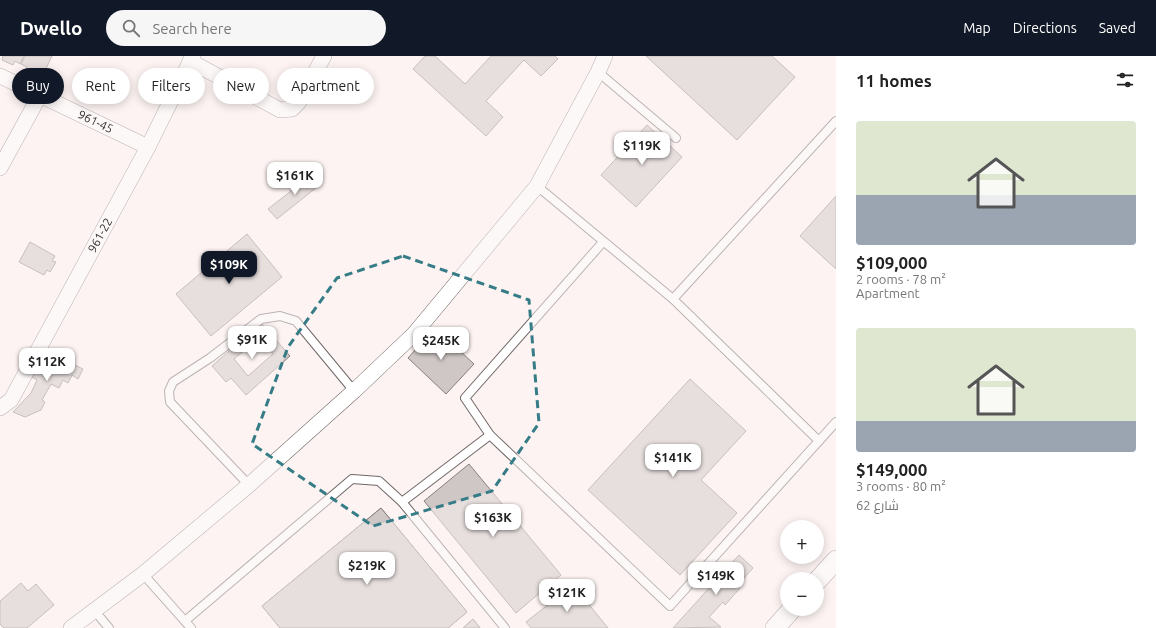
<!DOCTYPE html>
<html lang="en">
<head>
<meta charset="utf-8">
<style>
  :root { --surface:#fff; --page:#f6f6f6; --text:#222; --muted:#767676; --accent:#111827 }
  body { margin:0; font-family:Ubuntu,Cairo,sans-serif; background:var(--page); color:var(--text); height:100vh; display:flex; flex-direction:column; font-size:15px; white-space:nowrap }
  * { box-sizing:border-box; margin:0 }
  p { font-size:13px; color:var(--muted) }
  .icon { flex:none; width:22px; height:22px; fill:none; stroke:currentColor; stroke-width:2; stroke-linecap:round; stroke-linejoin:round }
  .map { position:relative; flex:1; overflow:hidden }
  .sheet { display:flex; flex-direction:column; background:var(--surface); width:320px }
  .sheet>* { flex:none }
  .top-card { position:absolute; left:12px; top:12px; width:380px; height:36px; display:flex; gap:8px }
  .tools { position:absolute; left:780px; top:464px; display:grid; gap:8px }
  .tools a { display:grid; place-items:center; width:44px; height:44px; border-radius:50%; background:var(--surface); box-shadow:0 2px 10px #0003; font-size:20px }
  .price { position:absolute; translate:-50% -34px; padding:0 9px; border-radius:8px; background:#fff; color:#222; font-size:13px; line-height:26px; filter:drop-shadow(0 1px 2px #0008) }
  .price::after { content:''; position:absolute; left:50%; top:24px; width:12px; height:9px; margin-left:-6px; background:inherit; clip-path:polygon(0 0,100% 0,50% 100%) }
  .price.current { background:var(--accent); color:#fff }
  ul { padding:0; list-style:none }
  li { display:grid; align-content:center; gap:8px; height:212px; padding:0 20px }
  li span { display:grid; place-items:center; height:124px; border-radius:4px; color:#555 }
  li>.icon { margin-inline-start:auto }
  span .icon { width:72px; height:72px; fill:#fffc; stroke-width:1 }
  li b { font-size:17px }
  h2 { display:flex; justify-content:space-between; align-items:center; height:48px; padding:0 20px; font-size:17px }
  .chip { padding:0 14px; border-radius:18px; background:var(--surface); box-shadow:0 2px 10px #0003; font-size:14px; line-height:36px }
  .chip.current { background:var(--accent); color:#fff }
  header { display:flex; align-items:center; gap:24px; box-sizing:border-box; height:56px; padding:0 20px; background:var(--accent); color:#fff }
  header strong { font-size:19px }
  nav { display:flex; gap:22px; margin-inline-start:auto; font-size:14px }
  .search { width:280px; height:36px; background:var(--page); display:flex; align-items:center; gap:10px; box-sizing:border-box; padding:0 14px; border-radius:22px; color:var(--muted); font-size:15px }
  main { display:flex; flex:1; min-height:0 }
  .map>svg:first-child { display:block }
</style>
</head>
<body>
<header>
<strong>Dwello</strong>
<div class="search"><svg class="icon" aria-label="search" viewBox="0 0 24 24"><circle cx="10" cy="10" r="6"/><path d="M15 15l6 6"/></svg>Search here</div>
<nav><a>Map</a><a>Directions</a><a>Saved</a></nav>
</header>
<main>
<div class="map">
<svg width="836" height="572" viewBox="0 0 836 572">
  <rect width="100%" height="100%" fill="#fcf3f2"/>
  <!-- building -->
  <g fill="#cfc7c5" stroke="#88807f" fill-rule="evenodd">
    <polygon points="3,0 24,0 20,8 15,5 13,9 2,4"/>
    <polygon points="25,0 52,0 43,19 38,16 36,20 25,15 27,11 21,8"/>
    <polygon points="425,0 435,0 465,28 491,0 555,0 558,3 541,20 524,4 486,45 503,61 486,80 413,13"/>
    <polygon points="646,0 772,0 795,21 737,84"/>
    <polygon points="647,69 682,101 636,151 601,119"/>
    <polygon points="314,117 322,127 277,163 268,153"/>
    <polygon points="836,140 836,213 800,180"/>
    <polygon points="247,178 282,221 211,280 176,238"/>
    <polygon points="30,186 55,200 52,205 56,206 50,216 47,214 44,219 19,206"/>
    <path d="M 261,267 L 290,300 L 246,339 L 231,322 L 226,326 L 212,310 ZM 259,282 L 273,298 L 248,320 L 234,303 Z"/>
    <polygon points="435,272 474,308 446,338 408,302"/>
    <polygon points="46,294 55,299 52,304 64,309 66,305 83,313 78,323 72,319 68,327 63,324 59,332 51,328 42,344 45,346 41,354 25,361 13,356 31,337 37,324 32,321"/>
    <polygon points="690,323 746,375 701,424 737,457 680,519 588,434"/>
    <polygon points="469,408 561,519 516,557 424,445"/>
    <polygon points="381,452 467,556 448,572 280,572 262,550"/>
    <polygon points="381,452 467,556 448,572 280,572 262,550"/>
    <polygon points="739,499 753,512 737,530 740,532 725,549 723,546 709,561 721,571 673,572"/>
    <polygon points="21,527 28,535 36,528 54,549 27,572 4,572 0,568 0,545"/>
    <polygon points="573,529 608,572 531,572 526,566"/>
    <polygon points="473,563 480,572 463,572"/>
    <polygon points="473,563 480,572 463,572"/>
  </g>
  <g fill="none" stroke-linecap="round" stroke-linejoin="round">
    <defs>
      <g id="service">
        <polyline points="598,16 676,82"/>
        <polyline points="537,130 673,243 819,385"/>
        <polyline points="603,186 465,342 490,379 670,550 836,366"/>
        <polyline points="673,243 836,65"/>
        <polyline points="249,429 170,346 169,335 173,326 210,302 261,263 280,260 296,265 354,335"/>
        <polyline points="402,446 490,379"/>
        <polyline points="143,518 191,572"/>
        <polyline points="94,554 109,572"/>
        <polyline points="185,565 352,423 379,425 402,446 505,572"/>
      </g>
      <g id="minor">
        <polyline points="190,5 280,54 292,53 299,46 324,0"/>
        <path id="s1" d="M 0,20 L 148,91"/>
        <polyline points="0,112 40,39"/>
        <path id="s2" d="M 0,352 L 11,344 L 148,91 L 193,0"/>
        <polyline points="71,572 143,518 249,429 354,335 414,278 537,130 598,16 605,0"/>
      </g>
      <g id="tertiary">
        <polyline points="817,525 836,504"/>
        <polyline points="775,572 792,553"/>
      </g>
    </defs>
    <!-- service casing -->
    <use href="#service" stroke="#6f6866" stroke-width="10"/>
    <!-- minor casing -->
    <use href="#minor" stroke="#6f6866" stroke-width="16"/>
    <!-- tertiary casing -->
    <use href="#tertiary" stroke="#6f6866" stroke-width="20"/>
    <!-- service -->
    <use href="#service" stroke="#fff" stroke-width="8"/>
    <!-- minor -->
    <use href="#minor" stroke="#fff" stroke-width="15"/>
    <!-- tertiary -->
    <use href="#tertiary" stroke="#fff" stroke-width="19"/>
  </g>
  <!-- marked area -->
  <path d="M0 0H836V572H0ZM 403,200 L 529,244 L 539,367 L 492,435 L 373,470 L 252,388 L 288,291 L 337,222 Z" fill="#fcf3f2" fill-opacity=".55" fill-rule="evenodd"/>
  <path fill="none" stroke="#357c86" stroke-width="3" stroke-dasharray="8 5" stroke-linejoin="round" d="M 403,200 L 529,244 L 539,367 L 492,435 L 373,470 L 252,388 L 288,291 L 337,222 Z"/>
  <g text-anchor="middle" stroke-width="3" stroke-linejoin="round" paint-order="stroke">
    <!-- street labels -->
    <g font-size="12" fill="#353131" stroke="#fff">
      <text dy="4" stroke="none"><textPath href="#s1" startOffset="106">961-45</textPath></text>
      <text dy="4" stroke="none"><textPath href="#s2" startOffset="201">961-22</textPath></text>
    </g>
  </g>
</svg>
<div class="tools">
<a>+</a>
<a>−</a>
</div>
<b class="price" style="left:642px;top:110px">$119K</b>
<b class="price" style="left:295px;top:140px">$161K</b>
<b class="price current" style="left:229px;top:229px">$109K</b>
<b class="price" style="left:252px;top:304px">$91K</b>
<b class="price" style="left:441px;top:305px">$245K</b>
<b class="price" style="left:47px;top:326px">$112K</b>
<b class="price" style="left:673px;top:422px">$141K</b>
<b class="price" style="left:493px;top:482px">$163K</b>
<b class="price" style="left:367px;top:530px">$219K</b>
<b class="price" style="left:716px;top:540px">$149K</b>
<b class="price" style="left:567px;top:557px">$121K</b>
<div class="top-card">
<a class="chip current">Buy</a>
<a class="chip">Rent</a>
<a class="chip">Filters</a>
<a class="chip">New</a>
<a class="chip">Apartment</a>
</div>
</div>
<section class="sheet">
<h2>11 homes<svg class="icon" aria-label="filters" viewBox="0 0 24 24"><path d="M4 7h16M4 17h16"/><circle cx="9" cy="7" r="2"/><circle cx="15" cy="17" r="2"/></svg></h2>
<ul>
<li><span style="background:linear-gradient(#dfe7d0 60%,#9aa5b1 0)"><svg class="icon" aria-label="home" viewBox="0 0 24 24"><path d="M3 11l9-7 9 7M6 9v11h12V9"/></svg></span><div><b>$109,000</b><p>2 rooms · 78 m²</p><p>Apartment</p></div></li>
<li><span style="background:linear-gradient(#dfe7d0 75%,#9aa5b1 0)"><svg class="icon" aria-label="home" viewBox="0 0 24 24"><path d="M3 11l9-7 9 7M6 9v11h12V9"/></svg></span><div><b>$149,000</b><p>3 rooms · 80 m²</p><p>شارع 62</p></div></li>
</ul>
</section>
</main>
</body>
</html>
